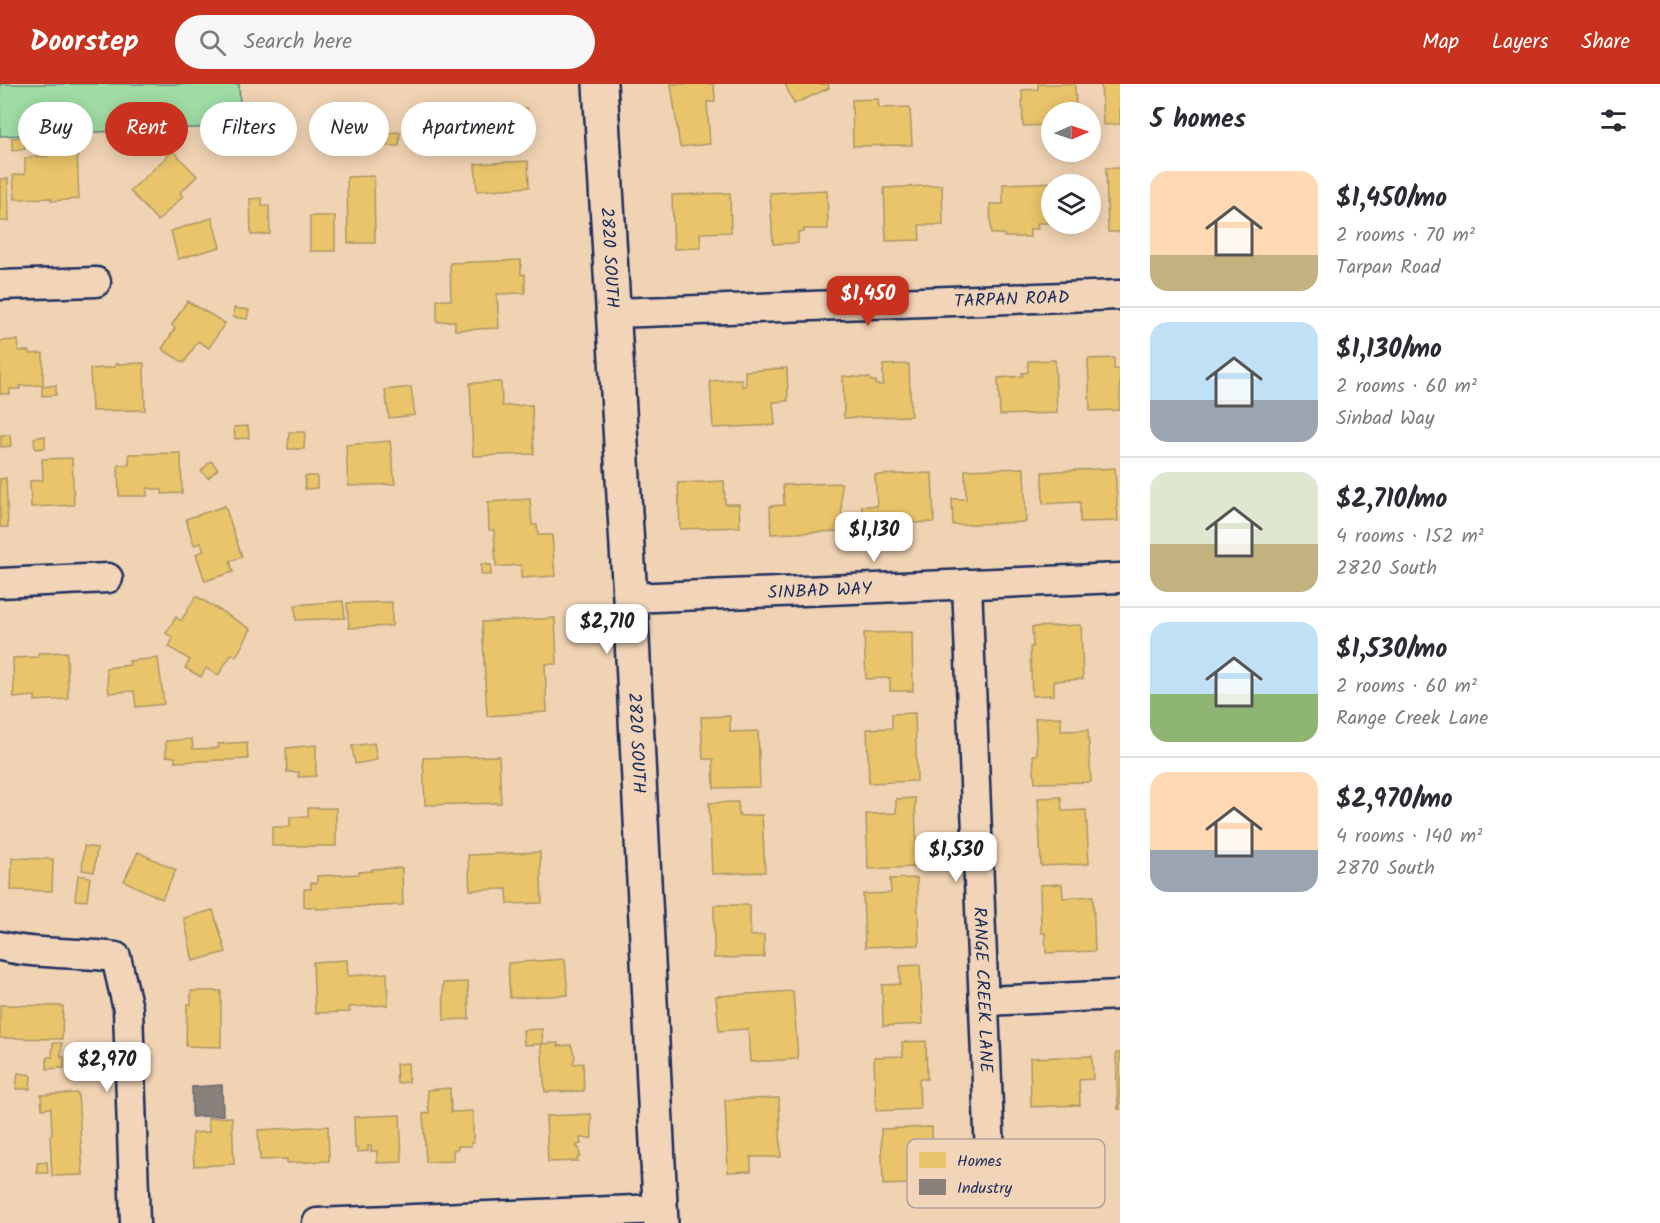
<!DOCTYPE html>
<html lang="en">
<head>
<meta charset="utf-8">
<style>
  :root { --surface:#fff; --page:#f7f7f7; --text:#2b2b33; --muted:#7c7c81; --line:#e1e1e2; --accent:#c8321e }
  body { margin:0; font-family:Kalam,sans-serif; background:var(--page); color:var(--text); height:100vh; display:flex; flex-direction:column; font-size:22px; white-space:nowrap }
  * { box-sizing:border-box; margin:0 }
  p { font-size:20px; color:var(--muted) }
  .icon { flex:none; width:33px; height:33px; fill:none; stroke:currentColor; stroke-width:2; stroke-linecap:round; stroke-linejoin:round }
  .map { position:relative; flex:1; overflow:hidden }
  .details { display:flex; flex-direction:column; background:var(--surface); width:540px }
  .details>* { flex:none }
  .hud { position:absolute; left:18px; top:18px; width:570px; height:54px; display:flex; gap:12px }
  .needle { width:39px; rotate:88deg }
  .tools { position:absolute; left:1041px; top:18px; display:grid; gap:12px }
  .tools a { display:grid; place-items:center; width:60px; height:60px; border-radius:50%; background:var(--surface); box-shadow:0 3px 15px #0003; font-size:30px }
  .price { position:absolute; translate:-50% -51px; padding:0 14px; border-radius:12px; background:#fff; color:#222; font-size:20px; line-height:39px; filter:drop-shadow(0 2px 3px #0008) }
  .price::after { content:''; position:absolute; left:50%; top:36px; width:18px; height:14px; margin-left:-9px; background:inherit; clip-path:polygon(0 0,100% 0,50% 100%) }
  .price.current { background:var(--accent); color:#fff }
  ul { padding:0; list-style:none }
  li { display:flex; align-items:center; gap:18px; height:150px; padding:0 30px }
  li+li { border-top:2px solid var(--line) }
  li span { display:grid; place-items:center; flex:none; width:168px; height:120px; border-radius:18px; color:#555 }
  li>.icon { margin-inline-start:auto }
  span .icon { width:72px; height:72px; fill:#fffc; stroke-width:1 }
  li b { font-size:26px }
  h2 { display:flex; justify-content:space-between; align-items:center; height:72px; padding:0 30px; font-size:26px }
  .pill { padding:0 21px; border-radius:27px; background:var(--surface); box-shadow:0 3px 15px #0003; font-size:21px; line-height:54px }
  .pill.current { background:var(--accent); color:#fff }
  header { display:flex; align-items:center; gap:36px; box-sizing:border-box; height:84px; padding:0 30px; background:var(--accent); color:#fff }
  header strong { font-size:28px }
  nav { display:flex; gap:33px; margin-inline-start:auto; font-size:21px }
  .search { width:420px; height:54px; background:var(--page); display:flex; align-items:center; gap:15px; box-sizing:border-box; padding:0 21px; border-radius:33px; color:var(--muted); font-size:22px }
  main { display:flex; flex:1; min-height:0 }
  .map>svg:first-child { display:block }
</style>
</head>
<body>
<header>
<strong>Doorstep</strong>
<div class="search"><svg class="icon" aria-label="search" viewBox="0 0 24 24"><circle cx="10" cy="10" r="6"/><path d="M15 15l6 6"/></svg>Search here</div>
<nav><a>Map</a><a>Layers</a><a>Share</a></nav>
</header>
<main>
<div class="map">
<svg width="1120" height="1139" viewBox="0 0 1120 1139">
  <rect width="100%" height="100%" fill="#f0d3b3"/>
  <filter id="ink" filterUnits="userSpaceOnUse"><feTurbulence type="fractalNoise" baseFrequency=".0167" numOctaves="2"/><feDisplacementMap in="SourceGraphic" scale="12" xChannelSelector="R" yChannelSelector="G"/><feConvolveMatrix kernelMatrix="1 2 1 2 8 2 1 2 1" color-interpolation-filters="sRGB"/></filter>
  <g filter="url(#ink)">
    <!-- green -->
    <polygon fill="#9fdca4" stroke="#5d8681" stroke-width="1.5" points="0,0 239,0 241,42 0,52"/>
    <!-- homes -->
    <g fill="#e9c46a" stroke="#ab9766" stroke-width="1.5">
      <polygon points="671,0 714,0 715,18 707,18 710,60 680,63"/>
      <polygon points="785,0 828,0 829,4 794,20"/>
      <polygon points="1038,0 1075,0 1076,27 1052,28 1052,41 1023,42 1022,6 1038,5"/>
      <polygon points="1101,0 1120,0 1120,40 1103,41"/>
      <polygon points="878,15 879,24 910,23 912,61 853,62 852,16"/>
      <polygon points="527,24 527,62 462,63 461,26"/>
      <polygon points="400,48 399,62 384,62 385,49"/>
      <polygon points="133,49 155,49 156,62 134,63"/>
      <polygon points="24,53 25,65 12,67 12,54"/>
      <polygon points="77,67 79,115 51,117 51,114 15,115 13,91 25,90 25,74 48,72 48,69"/>
      <polygon points="173,67 197,92 180,109 183,112 158,137 130,107"/>
      <polygon points="528,77 529,103 477,107 475,80"/>
      <polygon points="1106,84 1120,84 1120,148 1108,148"/>
      <polygon points="374,92 375,159 348,159 347,93"/>
      <polygon points="0,95 8,95 9,137 0,137"/>
      <polygon points="1061,98 1061,100 1052,100 1052,139 1037,139 1038,145 1030,145 1030,153 1004,153 1004,150 991,150 990,120 1003,120 1003,100"/>
      <polygon points="942,101 943,141 919,141 920,156 886,157 884,104"/>
      <polygon points="827,106 828,145 804,145 804,148 798,148 798,159 773,160 770,109"/>
      <polygon points="730,109 731,148 700,149 701,164 674,165 672,111"/>
      <polygon points="262,114 262,122 269,122 270,150 251,151 250,115"/>
      <rect x="310" y="132" width="25" height="35"/>
      <polygon points="212,134 220,163 178,175 171,147"/>
      <polygon points="521,176 521,191 525,190 525,209 497,210 499,244 455,246 455,237 437,238 437,216 451,216 450,179"/>
      <polygon points="187,217 225,239 209,264 198,257 184,279 162,265 175,244 172,241"/>
      <polygon points="234,224 249,226 247,235 233,233"/>
      <polygon points="18,256 19,267 29,267 30,270 43,269 43,301 19,302 20,305 10,305 10,310 0,310 0,257"/>
      <polygon points="1114,274 1114,285 1120,285 1120,326 1090,327 1088,275"/>
      <polygon points="1055,276 1057,329 1000,331 998,294 1022,292 1022,289 1028,288 1028,277"/>
      <polygon points="144,279 145,326 92,327 90,285 115,283 115,280"/>
      <polygon points="909,280 911,332 844,334 843,292 870,294 871,297 876,297 876,301 883,301 883,281"/>
      <polygon points="787,284 788,317 773,318 775,341 713,344 710,297 741,295 742,302 746,302 745,287"/>
      <polygon points="501,298 502,322 532,321 534,370 473,372 470,299"/>
      <polygon points="56,301 56,311 42,312 42,303"/>
      <polygon points="411,303 415,331 389,334 385,306"/>
      <polygon points="248,342 249,354 235,355 234,343"/>
      <polygon points="289,348 305,348 304,365 288,365"/>
      <polygon points="1,351 10,351 11,362 1,363"/>
      <polygon points="45,352 45,364 35,365 34,354"/>
      <polygon points="390,357 395,400 348,402 346,361"/>
      <polygon points="181,369 182,409 162,410 162,406 147,404 147,412 119,412 118,381 129,381 129,370"/>
      <polygon points="72,374 74,421 31,423 30,397 43,396 42,375"/>
      <polygon points="211,377 218,385 208,394 201,387"/>
      <polygon points="1024,384 1026,438 953,441 952,415 966,415 965,386"/>
      <polygon points="1115,384 1118,437 1080,438 1080,418 1043,420 1042,388"/>
      <polygon points="932,389 934,438 863,441 862,422 877,422 875,391"/>
      <polygon points="305,392 317,392 317,404 305,405"/>
      <polygon points="6,394 8,443 0,443 0,395"/>
      <polygon points="724,397 725,420 739,420 740,443 680,445 678,399"/>
      <polygon points="841,399 842,447 771,450 770,422 784,421 783,401"/>
      <polygon points="530,415 532,441 537,441 538,451 552,451 555,492 521,494 521,481 496,483 494,446 489,446 488,418"/>
      <polygon points="225,422 242,473 230,477 233,488 205,497 196,470 204,467 201,459 194,461 186,435"/>
      <polygon points="481,480 491,481 491,491 481,491"/>
      <polygon points="196,512 251,545 236,573 232,570 218,591 206,584 201,593 185,584 190,576 169,563 173,554 166,549 176,533 181,537"/>
      <polygon points="343,517 345,534 296,536 295,521"/>
      <polygon points="392,518 392,542 349,544 347,519"/>
      <polygon points="555,534 557,580 545,580 547,628 487,632 482,538"/>
      <polygon points="1081,541 1083,595 1054,597 1054,611 1032,612 1030,563 1033,563 1032,543"/>
      <polygon points="912,548 913,607 890,607 890,594 866,595 864,549"/>
      <polygon points="67,568 68,615 35,617 35,612 14,614 13,574 38,573 38,569"/>
      <polygon points="158,574 164,620 136,623 134,607 109,609 106,584 130,581 129,577"/>
      <polygon points="915,629 917,697 869,699 867,645 892,644 892,630"/>
      <polygon points="730,632 730,648 758,647 760,703 714,704 713,675 703,675 701,633"/>
      <polygon points="1061,633 1061,647 1088,646 1091,698 1035,699 1033,671 1037,671 1035,634"/>
      <polygon points="192,655 193,665 219,664 218,660 247,658 248,675 175,678 175,673 166,672 166,657"/>
      <polygon points="374,659 377,676 355,680 352,662"/>
      <polygon points="316,661 316,692 298,693 299,688 287,688 286,664"/>
      <polygon points="499,672 501,719 425,721 423,674"/>
      <polygon points="1061,713 1062,727 1086,726 1089,780 1041,782 1038,714"/>
      <polygon points="915,714 917,783 868,785 866,730 896,729 896,715"/>
      <polygon points="738,718 739,732 762,731 765,788 712,790 709,719"/>
      <polygon points="308,724 336,724 336,762 272,762 272,743 290,743 290,733 308,733"/>
      <polygon points="84,762 97,764 94,788 82,786"/>
      <polygon points="138,768 176,786 162,815 124,797"/>
      <polygon points="540,768 542,819 508,820 507,805 470,806 468,771"/>
      <polygon points="12,774 53,775 52,807 11,806"/>
      <polygon points="402,784 403,821 316,825 316,823 304,823 304,805 311,805 311,799 317,799 317,792 359,790 359,788 372,787 372,785"/>
      <polygon points="78,791 90,793 87,817 75,816"/>
      <polygon points="917,794 919,861 865,863 863,810 891,809 890,795"/>
      <polygon points="1062,800 1063,814 1093,812 1095,867 1046,869 1045,849 1041,849 1040,801"/>
      <polygon points="714,821 750,821 750,852 764,851 764,873 714,874"/>
      <polygon points="213,826 226,868 193,877 184,834"/>
      <polygon points="565,875 568,911 510,914 508,879"/>
      <polygon points="347,876 348,892 387,889 388,921 349,923 350,928 315,929 313,878"/>
      <polygon points="920,881 923,940 883,942 882,901 900,900 900,882"/>
      <polygon points="468,898 469,935 444,936 443,899"/>
      <polygon points="191,907 221,907 221,963 186,962 187,920 191,920"/>
      <polygon points="793,907 798,975 750,978 748,945 719,947 716,912"/>
      <polygon points="0,921 63,922 62,955 0,954"/>
      <polygon points="542,945 543,960 524,961 523,946"/>
      <polygon points="926,957 927,995 919,995 920,1025 876,1027 874,973 903,972 902,958"/>
      <polygon points="53,959 62,959 61,973 64,973 64,984 47,985 47,973 52,973"/>
      <polygon points="558,959 558,962 571,961 575,972 573,980 583,979 584,1007 545,1008 541,960"/>
      <polygon points="1116,969 1120,969 1120,1025 1118,1025"/>
      <polygon points="1092,972 1093,995 1079,996 1080,1021 1031,1023 1030,974"/>
      <polygon points="408,979 409,998 397,999 396,980"/>
      <polygon points="18,989 31,991 30,1005 16,1005"/>
      <polygon points="450,1004 451,1028 473,1027 473,1059 471,1059 471,1062 458,1062 458,1065 453,1066 453,1077 426,1078 423,1030 429,1029 427,1006"/>
      <polygon points="78,1009 83,1091 52,1092 50,1051 52,1051 51,1024 42,1025 41,1011"/>
      <polygon points="779,1014 781,1073 751,1073 751,1087 728,1088 725,1016"/>
      <polygon points="591,1030 592,1054 580,1054 581,1060 577,1061 577,1064 579,1064 580,1073 577,1074 578,1077 548,1078 546,1032"/>
      <polygon points="400,1031 402,1078 377,1079 377,1067 371,1067 371,1062 368,1062 368,1067 357,1068 357,1064 355,1064 354,1033"/>
      <polygon points="232,1033 234,1080 194,1082 192,1049 209,1048 208,1034"/>
      <polygon points="328,1042 329,1077 287,1079 287,1075 260,1076 258,1046"/>
      <polygon points="932,1043 934,1099 883,1101 881,1045"/>
      <polygon points="47,1078 48,1089 37,1089 37,1079"/>
    </g>
    <!-- industry -->
    <polygon fill="#8a817c" stroke="#696873" stroke-width="1.5" points="222,1001 223,1031 192,1033 192,1003"/>
    <g fill="none" stroke-linecap="round" stroke-linejoin="round">
      <defs>
        <g id="street">
          <polyline points="0,201 96,198"/>
          <path id="s1" d="M 614,229 L 1120,211"/>
          <polyline points="0,499 108,494"/>
          <path id="s2" d="M 967,500 L 991,1097"/>
          <path id="s3" d="M 630,514 L 1120,494"/>
          <path d="M 0,862 C 38,871 77,868 116,873 L 128,925 L 135,1139"/>
          <polyline points="984,917 1120,911"/>
          <polyline points="317,1139 660,1125"/>
        </g>
        <g id="secondary">
          <path id="s4" d="M 600,0 L 630,514 L 661,1139"/>
        </g>
      </defs>
      <!-- street casing -->
      <use href="#street" stroke="#1b2f5e" stroke-width="33"/>
      <!-- secondary casing -->
      <use href="#secondary" stroke="#1b2f5e" stroke-width="38"/>
      <!-- street -->
      <use href="#street" stroke="#f2d4b8" stroke-width="28"/>
      <!-- secondary -->
      <use href="#secondary" stroke="#f2d4b8" stroke-width="33"/>
    </g>
  </g>
  <g text-anchor="middle" stroke-width="6" stroke-linejoin="round" paint-order="stroke">
    <!-- street labels -->
    <g font-size="18" fill="#1b2f5e" stroke="#f2d4b8">
      <text dy="6" stroke="none"><textPath href="#s4" startOffset="174">2820 SOUTH</textPath></text>
      <text dy="6" stroke="none"><textPath href="#s1" startOffset="398">TARPAN ROAD</textPath></text>
      <text dy="6" stroke="none"><textPath href="#s3" startOffset="190">SINBAD WAY</textPath></text>
      <text dy="6" stroke="none"><textPath href="#s4" startOffset="660">2820 SOUTH</textPath></text>
      <text dy="6" stroke="none"><textPath href="#s2" startOffset="406">RANGE CREEK LANE</textPath></text>
    </g>
  </g>
  <!-- legend -->
  <rect x="907" y="1055" width="198" height="69" rx="9" fill="#f2d4b8" stroke="#b2a29d" stroke-width="1.5"/>
  <rect x="919" y="1068" width="27" height="16" fill="#e9c46a"/>
  <rect x="919" y="1095" width="27" height="16" fill="#8a817c"/>
  <g font-size="16" fill="#1b2f5e">
    <text x="957" y="1082">Homes</text>
    <text x="957" y="1109">Industry</text>
  </g>
</svg>
<div class="tools">
<a><svg class="needle" viewBox="-14 -14 28 28"><path d="M0-13l5 13h-10z" fill="#e53935"/><path d="M0 13l5-13h-10z" fill="#7c7c81"/></svg></a>
<a><svg class="icon" aria-label="layers" viewBox="0 0 24 24"><path d="M12 4l9 5-9 5-9-5zM3 14l9 5 9-5"/></svg></a>
</div>
<b class="price current" style="left:868px;top:243px">$1,450</b>
<b class="price" style="left:874px;top:479px">$1,130</b>
<b class="price" style="left:607px;top:571px">$2,710</b>
<b class="price" style="left:956px;top:799px">$1,530</b>
<b class="price" style="left:107px;top:1009px">$2,970</b>
<div class="hud">
<a class="pill">Buy</a>
<a class="pill current">Rent</a>
<a class="pill">Filters</a>
<a class="pill">New</a>
<a class="pill">Apartment</a>
</div>
</div>
<section class="details">
<h2>5 homes<svg class="icon" aria-label="filters" viewBox="0 0 24 24"><path d="M4 7h16M4 17h16"/><circle cx="9" cy="7" r="2"/><circle cx="15" cy="17" r="2"/></svg></h2>
<ul>
<li><span style="background:linear-gradient(#ffd9b3 70%,#c2b280 0)"><svg class="icon" aria-label="home" viewBox="0 0 24 24"><path d="M3 11l9-7 9 7M6 9v11h12V9"/></svg></span><div><b>$1,450/mo</b><p>2 rooms · 70 m²</p><p>Tarpan Road</p></div></li>
<li><span style="background:linear-gradient(#bfe0f5 65%,#9aa5b1 0)"><svg class="icon" aria-label="home" viewBox="0 0 24 24"><path d="M3 11l9-7 9 7M6 9v11h12V9"/></svg></span><div><b>$1,130/mo</b><p>2 rooms · 60 m²</p><p>Sinbad Way</p></div></li>
<li><span style="background:linear-gradient(#dfe7d0 60%,#c2b280 0)"><svg class="icon" aria-label="home" viewBox="0 0 24 24"><path d="M3 11l9-7 9 7M6 9v11h12V9"/></svg></span><div><b>$2,710/mo</b><p>4 rooms · 152 m²</p><p>2820 South</p></div></li>
<li><span style="background:linear-gradient(#bfe0f5 60%,#8fb573 0)"><svg class="icon" aria-label="home" viewBox="0 0 24 24"><path d="M3 11l9-7 9 7M6 9v11h12V9"/></svg></span><div><b>$1,530/mo</b><p>2 rooms · 60 m²</p><p>Range Creek Lane</p></div></li>
<li><span style="background:linear-gradient(#ffd9b3 65%,#9aa5b1 0)"><svg class="icon" aria-label="home" viewBox="0 0 24 24"><path d="M3 11l9-7 9 7M6 9v11h12V9"/></svg></span><div><b>$2,970/mo</b><p>4 rooms · 140 m²</p><p>2870 South</p></div></li>
</ul>
</section>
</main>
</body>
</html>
